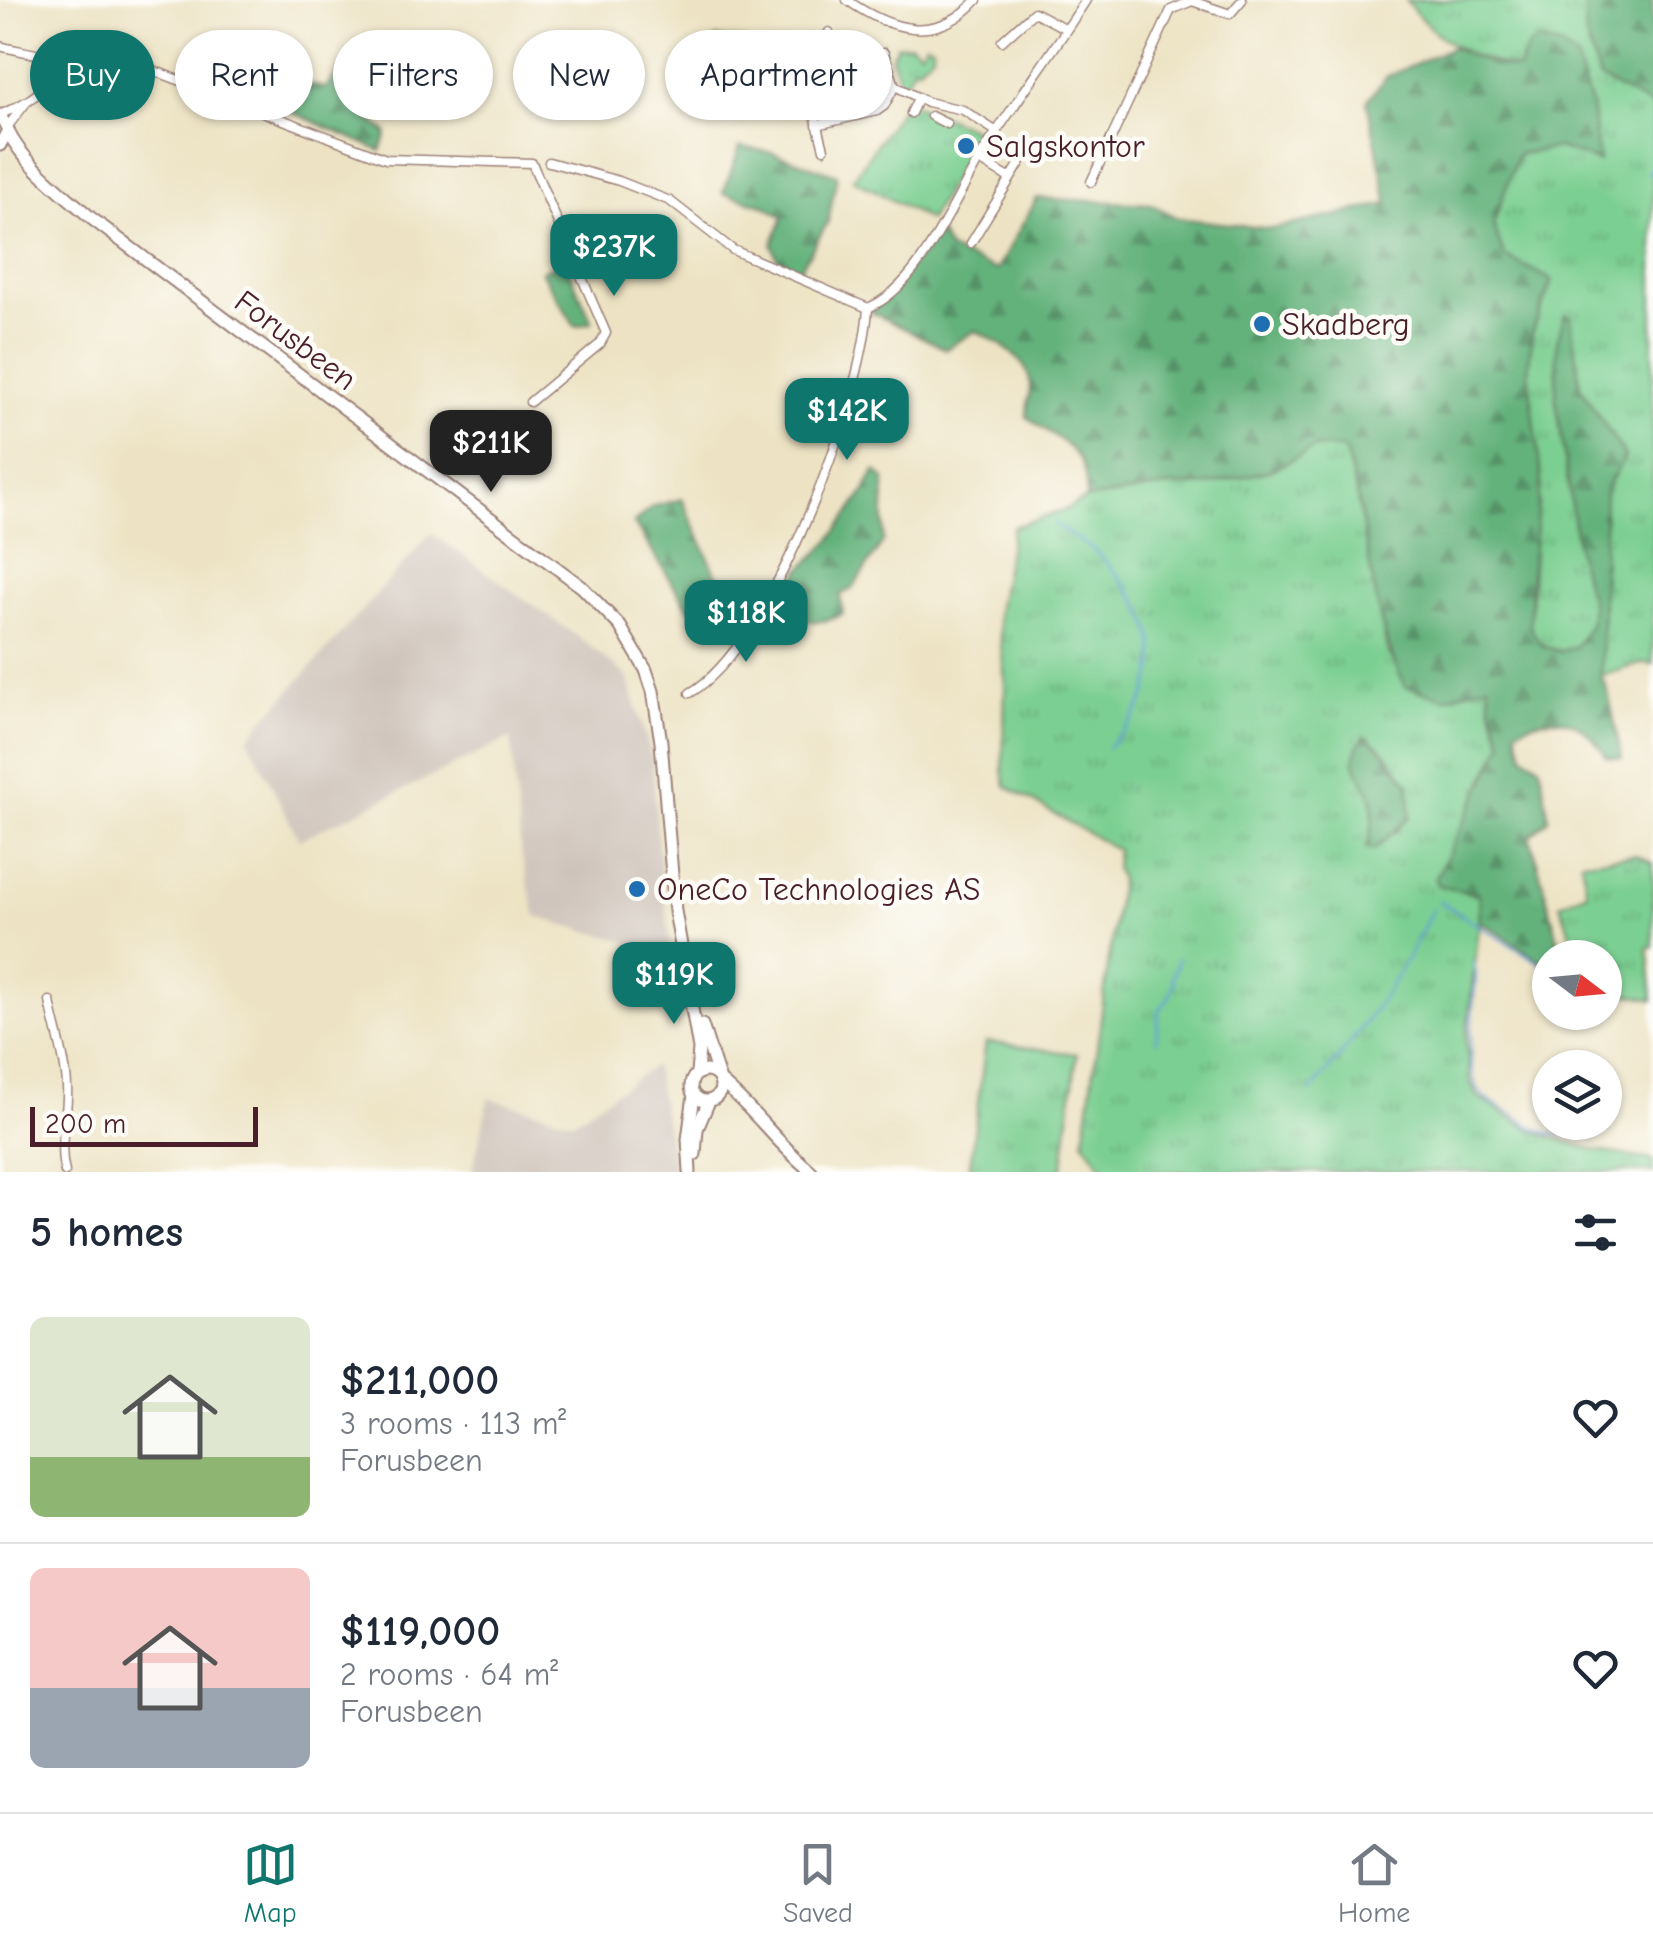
<!DOCTYPE html>
<html lang="en">
<head>
<meta charset="utf-8">
<style>
  :root { --surface:#fff; --page:#f6f6f7; --text:#1f2937; --muted:#747a83; --line:#e0e1e3; --accent:#0f766e }
  body { margin:0; font-family:"Comic Neue",sans-serif; background:var(--page); color:var(--text); height:100vh; display:flex; flex-direction:column; font-size:38px; white-space:nowrap }
  * { box-sizing:border-box; margin:0 }
  p { font-size:32px; color:var(--muted) }
  .icon { flex:none; width:55px; height:55px; fill:none; stroke:currentColor; stroke-width:2; stroke-linecap:round; stroke-linejoin:round }
  .map { position:relative; height:1172px; overflow:hidden }
  .sheet { display:flex; flex-direction:column; background:var(--surface); flex:1 }
  .sheet>* { flex:none }
  .top-card { position:absolute; left:30px; top:30px; width:1000px; height:90px; display:flex; gap:20px }
  .needle { width:65px; rotate:106deg }
  .controls { position:absolute; left:1532px; top:940px; display:grid; gap:20px }
  .controls a { display:grid; place-items:center; width:90px; height:90px; border-radius:50%; background:var(--surface); box-shadow:0 2px 8px #0004; font-size:50px }
  .scale { position:absolute; left:30px; bottom:25px; width:228px; box-sizing:border-box; padding-left:10px; border:5px solid #4a1f2b; border-top:0; font-size:28px; line-height:35px; white-space:nowrap; color:#4a1f2b; -webkit-text-stroke:8px #fdfcf7; paint-order:stroke }
  .price { position:absolute; translate:-50% -85px; padding:0 22px; border-radius:20px; background:var(--accent); color:#fff; font-size:32px; line-height:65px; filter:drop-shadow(0 2px 5px #0008) }
  .price::after { content:''; position:absolute; left:50%; top:60px; width:30px; height:22px; margin-left:-15px; background:inherit; clip-path:polygon(0 0,100% 0,50% 100%) }
  .price.active { background:#222; color:#fff }
  ul { padding:0; list-style:none }
  li { display:flex; align-items:center; gap:30px; height:250px; padding:0 30px }
  li+li { border-top:2px solid var(--line) }
  li span { display:grid; place-items:center; flex:none; width:280px; height:200px; border-radius:15px; color:#555 }
  li>.icon { margin-inline-start:auto }
  span .icon { width:120px; height:120px; fill:#fffc; stroke-width:1 }
  li b { font-size:42px }
  h2 { display:flex; justify-content:space-between; align-items:center; height:120px; padding:0 30px; font-size:42px }
  .pill { padding:0 35px; border-radius:45px; background:var(--surface); box-shadow:0 2px 8px #0004; font-size:35px; line-height:90px }
  .pill.active { background:var(--accent); color:#fff }
  .dock { display:flex; justify-content:space-around; align-items:center; height:140px; border-top:2px solid var(--line); background:var(--surface); font-size:28px; color:var(--muted) }
  .dock a { display:grid; justify-items:center; gap:5px }
  .dock .active { color:var(--accent) }
  .map>svg:first-child { display:block }
</style>
</head>
<body>
<div class="map">
<svg width="1653" height="1172" viewBox="0 0 1653 1172">
  <defs>
    <pattern id="grass-tufts" width="24" height="20" patternUnits="userSpaceOnUse" patternTransform="scale(2.5)"><rect width="24" height="20" fill="#7bcf92"/><path d="M3 7l-1-3M5 7V3M7 7l1-3M15 17l-1-3M17 17v-4M19 17l1-3" fill="none" stroke="#6cb17e"/></pattern>
    <pattern id="forest-firs" width="22" height="20" patternUnits="userSpaceOnUse" patternTransform="scale(2.5)"><rect width="22" height="20" fill="#64b27c"/><path d="M5 1l3.5 6h-7zM16 11l3.5 6h-7z" fill="#549066"/></pattern>
  </defs>
  <rect width="100%" height="100%" fill="#fdfcf7"/>
  <filter id="ink" filterUnits="userSpaceOnUse"><feTurbulence type="fractalNoise" baseFrequency=".01" numOctaves="2"/><feDisplacementMap in="SourceGraphic" scale="20" xChannelSelector="R" yChannelSelector="G"/><feConvolveMatrix kernelMatrix="1 2 1 2 8 2 1 2 1" color-interpolation-filters="sRGB"/></filter>
  <filter id="wash" filterUnits="userSpaceOnUse"><feTurbulence type="fractalNoise" baseFrequency=".0048" numOctaves="4" result="noise"/><feDisplacementMap in="SourceGraphic" scale="40" xChannelSelector="R" yChannelSelector="G"/><feGaussianBlur stdDeviation="2.25" result="paint"/><feColorMatrix in="noise" values="0 0 0 0 0 0 0 0 0 0 0 0 0 0 0 0 0 1.4 0 .05"/><feComposite in="paint" operator="in"/></filter>
  <g filter="url(#wash)">
    <rect width="100%" height="100%" fill="#ede3c4"/>
    <!-- industrial -->
    <g fill="#cec2b9">
      <polygon points="431,533 581,639 627,676 652,757 658,843 672,955 656,959 633,954 628,948 629,942 536,917 521,853 511,738 299,840 248,738"/>
      <polygon points="654,1066 675,1172 472,1172 489,1098 573,1121"/>
    </g>
    <!-- grass -->
    <g fill="url(#grass-tufts)" stroke="#62775e" stroke-width="2.5" fill-rule="evenodd">
      <path d="M 1406,0 L 1585,0 L 1586,37 L 1599,78 L 1653,107 L 1653,664 L 1644,663 L 1601,676 L 1605,490 L 1625,457 L 1580,387 L 1571,322 L 1556,398 L 1579,560 L 1592,605 L 1590,625 L 1576,646 L 1560,652 L 1540,644 L 1530,627 L 1535,527 L 1534,422 L 1528,371 L 1532,333 L 1552,280 L 1504,256 L 1493,224 L 1518,154 L 1558,148 L 1598,161 L 1522,57 L 1519,69 C 1470,60 1435,40 1406,0 Z"/>
      <polygon points="926,43 933,46 933,53 919,67 913,67 904,85 901,83 891,57 897,45 911,44 920,51"/>
      <polygon points="906,101 980,131 929,220 853,179"/>
      <path d="M 1317,447 L 1344,449 L 1352,472 L 1388,654 L 1445,698 L 1488,683 L 1491,707 L 1503,744 L 1436,878 L 1438,885 L 1479,895 L 1480,921 L 1466,1039 L 1470,1081 L 1478,1097 L 1534,1131 L 1594,1150 L 1653,1160 L 1653,1172 L 1106,1172 L 1084,1141 L 1120,879 L 1115,867 L 1117,850 L 1006,786 L 1003,770 L 1005,680 L 997,612 L 1013,527 L 1063,511 L 1086,499 L 1171,486 L 1207,485 L 1271,470 ZM 1372,798 L 1399,830 L 1367,847 L 1373,826 Z"/>
      <polygon points="1636,855 1653,863 1653,947 1648,947 1653,1000 1605,990 1605,958 1578,957 1560,904 1587,892 1581,861"/>
      <polygon points="986,1042 1077,1054 1062,1172 969,1172"/>
    </g>
    <!-- forest -->
    <g fill="url(#forest-firs)" stroke="#576854" stroke-width="2.5">
      <polygon points="1585,0 1653,0 1653,107 1599,78 1586,37"/>
      <polygon points="717,38 745,41 769,68 765,91 752,108 712,88 703,49"/>
      <path d="M 1538,40 L 1559,46 L 1576,58 L 1591,106 L 1599,161 L 1558,148 L 1518,154 L 1493,224 L 1504,256 L 1552,280 L 1532,333 L 1528,371 L 1541,475 L 1531,575 L 1530,627 L 1540,644 L 1560,652 L 1576,646 L 1590,625 L 1592,605 L 1579,560 L 1556,398 L 1557,341 L 1565,315 L 1570,316 L 1571,322 L 1580,387 L 1625,456 L 1605,490 L 1601,676 L 1608,692 L 1622,759 L 1607,757 C 1584,720 1556,708 1516,730 L 1524,755 L 1540,766 L 1549,819 L 1530,836 L 1563,957 L 1550,958 L 1550,967 L 1480,921 L 1479,895 L 1438,885 L 1436,878 L 1503,743 L 1491,707 L 1488,684 L 1445,698 L 1406,687 C 1367,615 1371,526 1344,449 L 1317,447 L 1271,470 L 1206,485 L 1171,486 L 1086,499 C 1090,450 1063,444 1027,417 C 1027,406 1030,395 1030,385 C 1031,361 995,339 975,331 L 946,349 L 871,312 L 939,233 L 949,250 L 997,270 L 1037,198 L 1151,204 L 1178,218 L 1272,229 L 1388,204 L 1367,101 L 1386,77 L 1452,47 L 1492,64 L 1518,69 L 1528,47 Z"/>
      <polygon points="349,57 397,66 367,117 387,133 381,151 287,110 294,82 326,88"/>
      <polygon points="740,147 774,153 837,175 828,222 800,269 777,258 772,245 783,217 763,205 723,193"/>
      <polygon points="565,261 592,322 575,326 541,271"/>
      <path d="M 875,471 L 885,479 L 883,542 L 852,589 L 840,595 L 843,614 C 818,626 806,623 783,608 L 800,570 L 829,542 L 864,493 Z"/>
      <polygon points="682,499 725,594 703,613 689,609 634,523 652,507"/>
      <path d="M 1365,736 L 1380,747 L 1409,784 L 1410,817 L 1375,849 L 1367,848 C 1371,832 1376,816 1372,800 C 1366,772 1341,768 1365,736 Z"/>
    </g>
    <g fill="none" stroke-linecap="round" stroke-linejoin="round">
      <!-- stream -->
      <g stroke="#659fd5" stroke-width="2.5">
        <polyline points="1648,174 1653,166"/>
        <path d="M 1054,524 C 1070,537 1090,544 1104,560 C 1119,577 1135,595 1145,616 C 1168,662 1144,717 1107,747"/>
        <polyline points="1439,901 1550,969"/>
        <path d="M 1474,962 L 1476,976 C 1474,1004 1460,1077 1484,1097 C 1496,1107 1511,1111 1523,1121 C 1538,1133 1564,1139 1580,1129"/>
        <polyline points="1156,1041 1159,1010 1168,1000 1174,982 1172,978 1178,959"/>
        <path d="M 1310,1092 C 1359,1036 1402,976 1433,908"/>
      </g>
    </g>
  </g>
  <g filter="url(#ink)">
    <g fill="none" stroke-linecap="round" stroke-linejoin="round">
      <defs>
        <g id="street">
          <path d="M 847,0 C 890,30 936,45 977,0"/>
          <polyline points="1002,41 1034,12 1066,29"/>
          <path d="M 0,46 C 22,53 57,54 71,69"/>
          <polyline points="817,59 832,64 884,53 895,86 884,106 877,111 817,125"/>
          <polyline points="895,86 927,102 963,110 997,132"/>
          <polyline points="911,113 918,98"/>
          <path d="M 0,115 C 10,110 21,105 30,99 C 59,80 80,54 118,57 L 386,159 L 532,163 L 606,333 L 600,344 L 530,402"/>
          <polyline points="931,116 947,124"/>
          <polyline points="8,126 25,104"/>
          <polyline points="824,149 807,84 829,32"/>
          <polyline points="978,159 1009,178"/>
          <path d="M 549,162 L 619,181 L 670,201 L 733,250 L 868,308 C 922,286 956,194 986,148 C 1018,98 1054,50 1086,0"/>
          <polyline points="1091,182 1171,10 1192,1 1230,14 1242,0"/>
          <polyline points="971,243 1028,150"/>
          <path d="M 690,693 C 772,646 862,401 868,308"/>
          <path d="M 50,1001 C 55,1029 66,1058 67,1086 C 69,1116 57,1142 65,1172"/>
        </g>
        <g id="secondary">
          <polyline points="0,115 8,130 0,145"/>
          <path d="M 8,130 C 19,160 67,196 91,218 L 582,587 L 620,626 L 646,670 L 653,691 L 661,742 L 675,911 L 699,1049 L 697,1074"/>
          <polyline points="702,1025 719,1078"/>
          <circle cx="706" cy="1086" r="15"/>
          <path d="M 721,1082 C 754,1109 778,1145 812,1172"/>
          <polyline points="695,1154 697,1129 709,1101"/>
          <polyline points="690,1172 688,1139 694,1095"/>
        </g>
      </defs>
      <!-- street casing -->
      <use href="#street" stroke="#9c8178" stroke-width="11"/>
      <!-- secondary casing -->
      <use href="#secondary" stroke="#9c8178" stroke-width="15"/>
      <!-- street -->
      <use href="#street" stroke="#fff" stroke-width="8"/>
      <!-- secondary -->
      <use href="#secondary" stroke="#fff" stroke-width="11"/>
    </g>
  </g>
  <!-- markers -->
  <g fill="#1f6fb2" stroke="#fdfcf7" stroke-width="4">
    <circle cx="966" cy="146" r="10"/>
    <circle cx="1262" cy="324" r="10"/>
    <circle cx="637" cy="889" r="10"/>
  </g>
  <g text-anchor="middle" stroke-width="9" stroke-linejoin="round" paint-order="stroke">
    <!-- poi labels -->
    <g font-size="32" fill="#4a1f2b" stroke="#fdfcf7" text-anchor="start">
      <text x="986" y="157">Salgskontor</text>
      <text x="1282" y="335">Skadberg</text>
      <text x="657" y="900">OneCo Technologies AS</text>
    </g>
    <!-- street labels -->
    <g font-size="32" fill="#4a1f2b" stroke="#fdfcf7">
      <text transform="translate(296 340) rotate(37)" y="11">Forusbeen</text>
    </g>
  </g>
</svg>
<div class="controls">
<a><svg class="needle" viewBox="-14 -14 28 28"><path d="M0-13l5 13h-10z" fill="#e53935"/><path d="M0 13l5-13h-10z" fill="#747a83"/></svg></a>
<a><svg class="icon" aria-label="layers" viewBox="0 0 24 24"><path d="M12 4l9 5-9 5-9-5zM3 14l9 5 9-5"/></svg></a>
</div>
<div class="scale">200 m</div>
<b class="price" style="left:614px;top:299px">$237K</b>
<b class="price" style="left:847px;top:463px">$142K</b>
<b class="price active" style="left:491px;top:495px">$211K</b>
<b class="price" style="left:746px;top:665px">$118K</b>
<b class="price" style="left:674px;top:1027px">$119K</b>
<div class="top-card">
<a class="pill active">Buy</a>
<a class="pill">Rent</a>
<a class="pill">Filters</a>
<a class="pill">New</a>
<a class="pill">Apartment</a>
</div>
</div>
<section class="sheet">
<h2>5 homes<svg class="icon" aria-label="filters" viewBox="0 0 24 24"><path d="M4 7h16M4 17h16"/><circle cx="9" cy="7" r="2"/><circle cx="15" cy="17" r="2"/></svg></h2>
<ul>
<li><span style="background:linear-gradient(#dfe7d0 70%,#8fb573 0)"><svg class="icon" aria-label="home" viewBox="0 0 24 24"><path d="M3 11l9-7 9 7M6 9v11h12V9"/></svg></span><div><b>$211,000</b><p>3 rooms · 113 m²</p><p>Forusbeen</p></div><svg class="icon" aria-label="heart" viewBox="0 0 24 24"><path d="M12 20l-8-8c-3-5 5-10 8-4 3-6 11-1 8 4z"/></svg></li>
<li><span style="background:linear-gradient(#f6c9c9 60%,#9aa5b1 0)"><svg class="icon" aria-label="home" viewBox="0 0 24 24"><path d="M3 11l9-7 9 7M6 9v11h12V9"/></svg></span><div><b>$119,000</b><p>2 rooms · 64 m²</p><p>Forusbeen</p></div><svg class="icon" aria-label="heart" viewBox="0 0 24 24"><path d="M12 20l-8-8c-3-5 5-10 8-4 3-6 11-1 8 4z"/></svg></li>
</ul>
</section>
<nav class="dock">
<a class="active"><svg class="icon" aria-label="map" viewBox="0 0 24 24"><path d="M3 6l6-2 6 2 6-2v14l-6 2-6-2-6 2zM9 4v14M15 6v14"/></svg>Map</a>
<a><svg class="icon" aria-label="saved" viewBox="0 0 24 24"><path d="M7 4h10v16l-5-4-5 4z"/></svg>Saved</a>
<a><svg class="icon" aria-label="home" viewBox="0 0 24 24"><path d="M3 11l9-7 9 7M6 9v11h12V9"/></svg>Home</a>
</nav>
</body>
</html>
